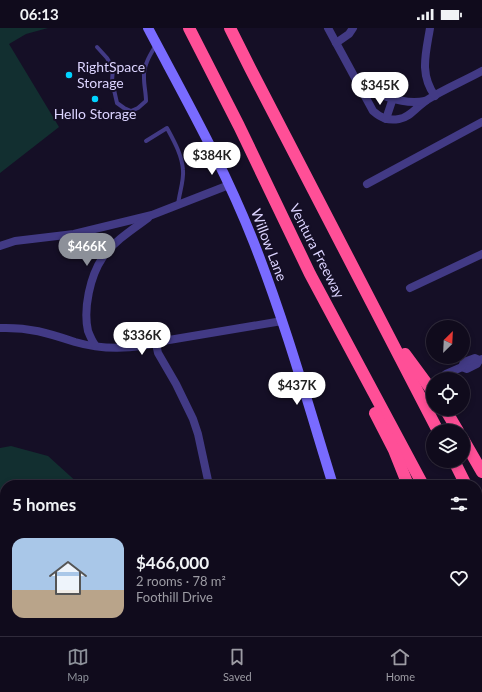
<!DOCTYPE html>
<html lang="en">
<head>
<meta charset="utf-8">
<style>
  :root { --surface:#100b1c; --page:#1e1929; --text:#f1f3f6; --muted:#9c9ba3; --line:#302b3b; --accent:#8c9099 }
  body { margin:0; font-family:Lato,sans-serif; background:var(--page); color:var(--text); height:100vh; display:flex; flex-direction:column; font-size:15px; white-space:nowrap }
  * { box-sizing:border-box; margin:0 }
  p { font-size:13px; color:var(--muted) }
  .icon { flex:none; width:22px; height:22px; fill:none; stroke:currentColor; stroke-width:2; stroke-linecap:round; stroke-linejoin:round }
  .map { position:relative; flex:1; overflow:hidden }
  .panel { position:absolute; left:0px; top:452px; width:482px; height:156px; display:flex; flex-direction:column; background:var(--surface); border-radius:16px 16px 0 0; box-shadow:0 2px 6px #0003,0 0 0 1px var(--line) }
  .panel>* { flex:none }
  .needle { width:26px; rotate:24deg }
  .fabs { position:absolute; left:426px; top:292px; display:grid; gap:8px }
  .fabs a { display:grid; place-items:center; width:44px; height:44px; border-radius:50%; background:var(--surface); box-shadow:0 2px 6px #0003,0 0 0 1px var(--line); font-size:20px }
  .price { position:absolute; translate:-50% -34px; padding:0 9px; border-radius:14px; background:#fff; color:#222; font-size:13px; line-height:26px; filter:drop-shadow(0 1px 2px #0008) }
  .price::after { content:''; position:absolute; left:50%; top:24px; width:12px; height:9px; margin-left:-6px; background:inherit; clip-path:polygon(0 0,100% 0,50% 100%) }
  .price.selected { background:var(--accent); color:#fff }
  ul { padding:0; list-style:none }
  li { display:flex; align-items:center; gap:12px; height:100px; padding:0 12px }
  li+li { border-top:1px solid var(--line) }
  li span { display:grid; place-items:center; flex:none; width:112px; height:80px; border-radius:12px; color:#555 }
  li>.icon { margin-inline-start:auto }
  span .icon { width:48px; height:48px; fill:#fffc; stroke-width:1 }
  li b { font-size:17px }
  h2 { display:flex; justify-content:space-between; align-items:center; height:48px; padding:0 12px; font-size:17px }
  .status { display:flex; justify-content:space-between; align-items:center; height:28px; padding:0 20px; background:var(--surface); direction:ltr }
  .status svg { height:11px; fill:currentColor }
  .tab-bar { display:flex; justify-content:space-around; align-items:center; height:56px; border-top:1px solid var(--line); background:var(--surface); font-size:11px; color:var(--muted) }
  .tab-bar a { display:grid; justify-items:center; gap:2px }
  .tab-bar .selected { color:var(--accent) }
  .map>svg:first-child { display:block }
</style>
</head>
<body>
<div class="status"><b>06:13</b><svg viewBox="0 0 49 12"><path d="M0 12V9h3v3zM5 12V6h3v6zM10 12V3h3v9zM15 12V0h3v12zM26 1h20v11H26zM47 4h2v5h-2z"/></svg></div>
<div class="map">
<svg width="482" height="608" viewBox="0 0 482 608">
  <rect width="100%" height="100%" fill="#150f26"/>
  <!-- green -->
  <g fill="#122f30">
    <polygon points="0,0 48,0 26,6 9,16 59,99 0,145"/>
    <polygon points="11,418 48,428 80,457 5,457 5,603 165,603 161,604 158,608 0,608 0,420"/>
  </g>
  <g fill="none" stroke-linecap="round" stroke-linejoin="round">
    <!-- path -->
    <g stroke="#2fb7b8" stroke-width="1.5" stroke-dasharray="2 3" stroke-linecap="butt">
      <polyline points="0,511 5,507"/>
      <polyline points="14,603 16,608"/>
    </g>
    <!-- lane -->
    <g stroke="#423a85" stroke-width="4">
      <path d="M 97,19 L 107,30 L 113,40 L 112,53 L 117,75 L 124,80 L 131,83 L 138,80 L 146,73 C 146,65 144,58 144,50 C 143,38 150,27 156,17"/>
      <path d="M 146,113 L 167,100 C 174,113 182,127 183,142 C 184,153 179,166 178,177"/>
    </g>
    <!-- street -->
    <g stroke="#423a85" stroke-width="8">
      <path d="M 328,0 L 373,83 C 381,90 388,93 399,91 C 411,89 417,78 427,72 C 444,61 464,53 482,43"/>
      <path d="M 430,0 C 426,25 419,46 435,68"/>
      <polyline points="336,15 349,6 353,0"/>
      <path d="M 359,56 C 378,67 403,77 425,73"/>
      <polyline points="386,91 393,70"/>
      <polyline points="367,156 482,94"/>
      <polyline points="0,218 15,213 74,206 152,187 229,157"/>
      <polyline points="410,260 482,226"/>
      <path d="M 0,300 C 29,299 48,305 75,314 C 106,323 138,321 169,312 L 282,293"/>
      <polyline points="156,316 158,325 176,356 193,391 198,406 209,457"/>
      <path d="M 95,317 C 92,313 90,308 88,303 C 83,281 90,248 103,229 C 114,213 133,201 148,190"/>
      <polyline points="462,339 467,341 477,336 479,332"/>
      <polyline points="446,346 462,339 464,334 475,330 479,332 482,331"/>
      <polyline points="239,608 240,603"/>
    </g>
    <!-- secondary -->
    <g stroke="#796bff" stroke-width="10">
      <path d="M 148,0 C 185,70 225,140 254,215 C 285,294 308,376 333,457"/>
      <polyline points="378,603 380,608"/>
    </g>
    <!-- highway -->
    <g stroke="#ff4f97" stroke-width="12">
      <polyline points="189,0 239,98 310,246 423,457"/>
      <polyline points="230,0 250,40 438,403"/>
      <polyline points="405,326 433,364"/>
      <polyline points="445,381 458,403"/>
      <polyline points="375,385 394,422 408,457"/>
      <polyline points="463,411 482,444"/>
      <polyline points="454,433 466,457"/>
      <polyline points="477,478 482,488"/>
      <polyline points="477,559 482,568"/>
      <polyline points="465,603 467,608"/>
    </g>
  </g>
  <!-- markers -->
  <g fill="#00d3ff" stroke="#150f26" stroke-width="1.5">
    <circle cx="69" cy="47" r="4"/>
    <circle cx="95" cy="71" r="4"/>
  </g>
  <g text-anchor="middle" stroke-width="4" stroke-linejoin="round" paint-order="stroke">
    <!-- poi labels -->
    <g font-size="14" fill="#dcd4ff" stroke="#150f26" text-anchor="start">
      <text x="77" y="44">RightSpace<tspan x="77" dy="16">Storage</tspan></text>
      <text x="95" y="91" text-anchor="middle">Hello Storage</text>
    </g>
    <!-- street labels -->
    <g font-size="14" fill="#dcd4ff" stroke="#150f26">
      <text transform="translate(269 217) rotate(69)" y="5">Willow Lane</text>
      <text transform="translate(317 223) rotate(63)" y="5">Ventura Freeway</text>
    </g>
  </g>
</svg>
<div class="fabs">
<a><svg class="needle" viewBox="-14 -14 28 28"><path d="M0-13l5 13h-10z" fill="#e53935"/><path d="M0 13l5-13h-10z" fill="#9c9ba3"/></svg></a>
<a><svg class="icon" aria-label="locate" viewBox="0 0 24 24"><circle cx="12" cy="12" r="6"/><path d="M12 2v4M12 18v4M2 12h4M18 12h4"/></svg></a>
<a><svg class="icon" aria-label="layers" viewBox="0 0 24 24"><path d="M12 4l9 5-9 5-9-5zM3 14l9 5 9-5"/></svg></a>
</div>
<b class="price" style="left:380px;top:78px">$345K</b>
<b class="price" style="left:212px;top:148px">$384K</b>
<b class="price selected" style="left:87px;top:239px">$466K</b>
<b class="price" style="left:142px;top:328px">$336K</b>
<b class="price" style="left:297px;top:378px">$437K</b>
<section class="panel">
<h2>5 homes<svg class="icon" aria-label="filters" viewBox="0 0 24 24"><path d="M4 7h16M4 17h16"/><circle cx="9" cy="7" r="2"/><circle cx="15" cy="17" r="2"/></svg></h2>
<ul>
<li><span style="background:linear-gradient(#a9c7e8 65%,#b9a48a 0)"><svg class="icon" aria-label="home" viewBox="0 0 24 24"><path d="M3 11l9-7 9 7M6 9v11h12V9"/></svg></span><div><b>$466,000</b><p>2 rooms · 78 m²</p><p>Foothill Drive</p></div><svg class="icon" aria-label="heart" viewBox="0 0 24 24"><path d="M12 20l-8-8c-3-5 5-10 8-4 3-6 11-1 8 4z"/></svg></li>
</ul>
</section>
</div>
<nav class="tab-bar">
<a class="selected"><svg class="icon" aria-label="map" viewBox="0 0 24 24"><path d="M3 6l6-2 6 2 6-2v14l-6 2-6-2-6 2zM9 4v14M15 6v14"/></svg>Map</a>
<a><svg class="icon" aria-label="saved" viewBox="0 0 24 24"><path d="M7 4h10v16l-5-4-5 4z"/></svg>Saved</a>
<a><svg class="icon" aria-label="home" viewBox="0 0 24 24"><path d="M3 11l9-7 9 7M6 9v11h12V9"/></svg>Home</a>
</nav>
</body>
</html>
